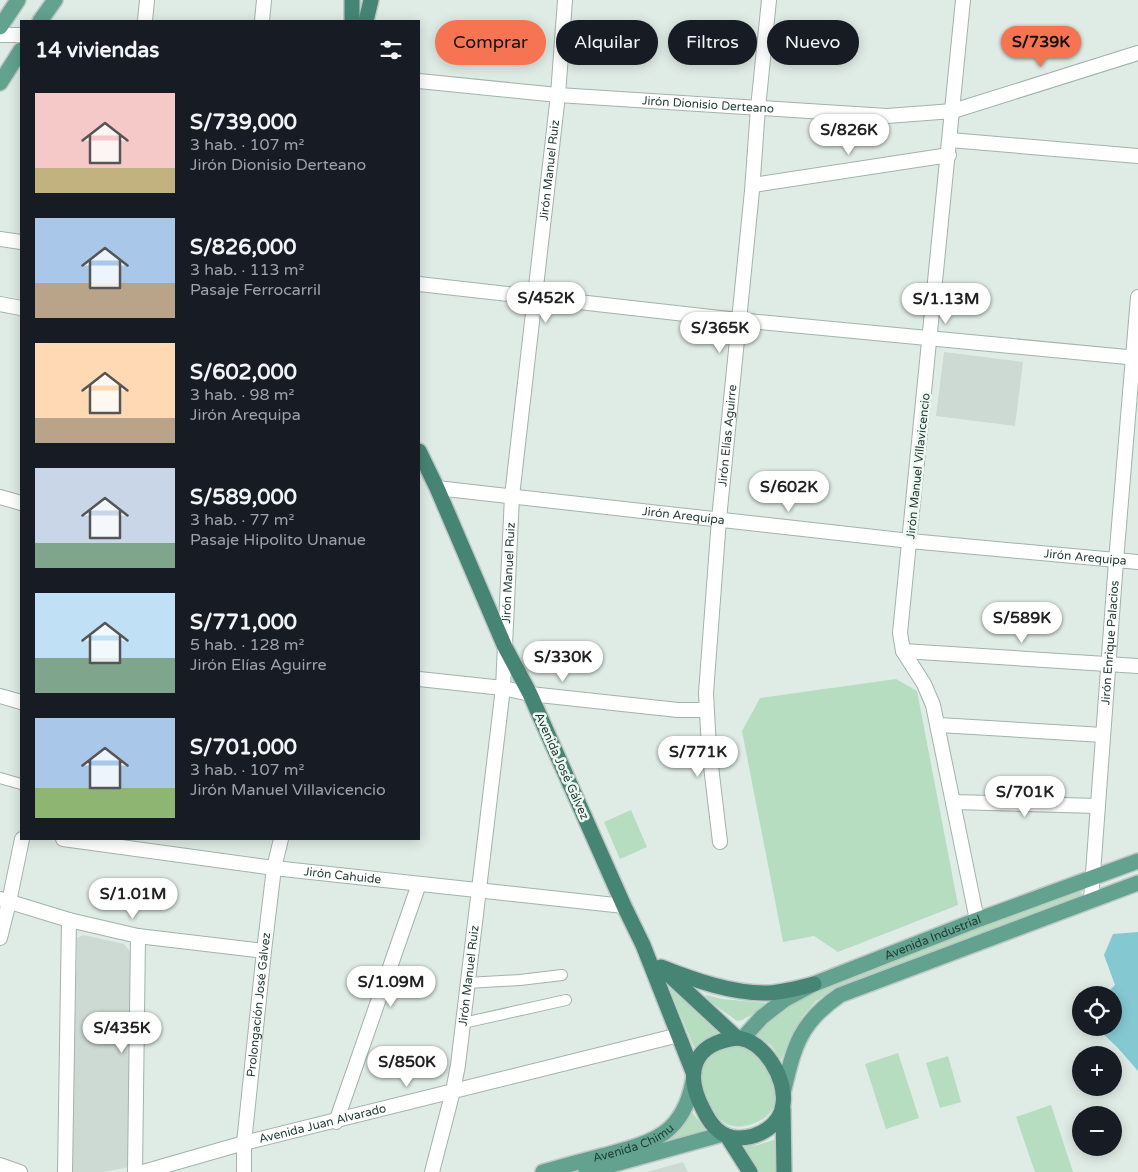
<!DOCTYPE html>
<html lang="es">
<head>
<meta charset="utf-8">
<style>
  :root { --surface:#171b24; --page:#242831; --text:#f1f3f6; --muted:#9ea1a6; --accent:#f67452 }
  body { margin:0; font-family:"Varela Round",sans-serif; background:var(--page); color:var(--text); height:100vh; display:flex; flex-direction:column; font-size:19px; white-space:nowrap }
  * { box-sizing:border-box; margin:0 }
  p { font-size:16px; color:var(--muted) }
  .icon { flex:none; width:28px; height:28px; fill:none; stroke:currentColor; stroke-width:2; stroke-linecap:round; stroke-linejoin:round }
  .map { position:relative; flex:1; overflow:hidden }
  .details { position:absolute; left:20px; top:20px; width:400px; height:820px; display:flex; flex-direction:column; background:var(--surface); border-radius:0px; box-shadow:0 2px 12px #0003 }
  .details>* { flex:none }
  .hud { position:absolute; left:435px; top:20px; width:475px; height:45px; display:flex; gap:10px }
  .tools { position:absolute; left:1072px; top:986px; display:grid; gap:10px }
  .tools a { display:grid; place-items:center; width:50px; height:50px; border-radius:50%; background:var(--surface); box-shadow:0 2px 12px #0003; font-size:25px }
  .price { position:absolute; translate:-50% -42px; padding:0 11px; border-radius:18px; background:#fff; color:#222; font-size:16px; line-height:32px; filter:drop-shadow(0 1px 2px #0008) }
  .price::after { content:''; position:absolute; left:50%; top:30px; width:15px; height:11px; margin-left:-8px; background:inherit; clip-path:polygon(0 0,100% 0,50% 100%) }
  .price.on { background:var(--accent); color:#111 }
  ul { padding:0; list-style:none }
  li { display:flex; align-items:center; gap:15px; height:125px; padding:0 15px }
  li span { display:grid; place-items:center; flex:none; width:140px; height:100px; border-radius:0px; color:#555 }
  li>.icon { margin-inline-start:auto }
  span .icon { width:60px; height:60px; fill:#fffc; stroke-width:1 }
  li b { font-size:21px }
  h2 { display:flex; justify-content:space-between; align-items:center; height:60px; padding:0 15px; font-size:21px }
  .tag { padding:0 18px; border-radius:22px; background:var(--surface); box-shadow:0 2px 12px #0003; font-size:18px; line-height:45px }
  .tag.on { background:var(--accent); color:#111 }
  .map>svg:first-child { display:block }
</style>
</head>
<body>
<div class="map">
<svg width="1138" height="1172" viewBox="0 0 1138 1172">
  <rect width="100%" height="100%" fill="#dfebe5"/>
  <!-- built -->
  <g fill="#cddad4">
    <polygon points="944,352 1023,362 1015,426 936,416"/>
    <polygon points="83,935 124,944 131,953 129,1167 104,1172 71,1172 77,938"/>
    <polygon points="683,1162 688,1172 647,1172"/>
  </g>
  <!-- green -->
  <g fill="#b7ddc0">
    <polygon points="896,679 917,691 958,905 838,952 814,936 783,942 742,731 760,698"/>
    <polygon points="631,810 647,847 620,859 604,822"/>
    <polygon points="1078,889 1082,893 1080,898 835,989 816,1001 802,1017 781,1060 771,1045 752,1034 762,1022 818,986"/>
    <path d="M 672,987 L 720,1030 C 717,1034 700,1046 695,1048 L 693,1045 L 670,990 Z"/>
    <polygon points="706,995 722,999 768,1003 768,1006 742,1020 737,1021 705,998"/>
    <path d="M 733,1046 C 741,1047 748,1048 754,1053 C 767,1064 781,1092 773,1108 C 768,1117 761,1121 752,1124 C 728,1133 714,1118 707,1097 C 705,1092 702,1087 701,1083 C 698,1063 716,1049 733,1046 Z"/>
    <polygon points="898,1053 919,1118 886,1129 865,1064"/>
    <polygon points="948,1056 961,1102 940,1108 926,1063"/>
    <polygon points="1051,1105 1073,1172 1035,1172 1016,1117"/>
    <polygon points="691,1111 709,1134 636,1151 688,1113"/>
    <polygon points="776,1139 779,1142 780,1172 753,1172 741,1147 758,1145"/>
  </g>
  <!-- water -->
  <polygon fill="#84c9d2" points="1138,932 1138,1071 1118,1048 1097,1028 1114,1028 1114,995 1105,995 1115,985 1104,955 1113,934"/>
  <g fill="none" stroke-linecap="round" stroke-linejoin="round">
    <defs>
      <g id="pedestrian">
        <polyline points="0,778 21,784"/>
        <polyline points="467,983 520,980 562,975"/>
        <polyline points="463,1023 566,1000"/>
      </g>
      <g id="minor">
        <polyline points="963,0 900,633 903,651 924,684 933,705 977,920"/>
        <polyline points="145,21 147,0"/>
        <polyline points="262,21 264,0"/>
        <polyline points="0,35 21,35"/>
        <path id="s1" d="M 419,81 L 558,95 L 887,116 L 953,111 L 1138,53"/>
        <polyline points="950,140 1138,156"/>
        <polyline points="753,185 949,155"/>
        <polyline points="0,239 21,242"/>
        <polyline points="419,284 738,320 1138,358"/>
        <polyline points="0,304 21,308"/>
        <path id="s2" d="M 437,488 L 910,541 L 1138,562"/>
        <polyline points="0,497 21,503"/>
        <polyline points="903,651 1138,666"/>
        <polyline points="419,679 503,688 530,694 678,710 706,710"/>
        <polyline points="0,696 21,702"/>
        <polyline points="939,725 1103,735"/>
        <polyline points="953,802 1098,806"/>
        <path id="s3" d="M 63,839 L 274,868 L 624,906"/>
        <path id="s4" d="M 720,842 L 709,749 L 706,693 L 719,519 L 752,191 L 758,108 L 769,0"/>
        <polyline points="0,899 69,920 138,936 264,951"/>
        <path id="s5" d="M 1091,900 L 1116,561 L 1138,297"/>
        <polyline points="0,938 9,902 22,839"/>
        <polyline points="336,1122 419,884"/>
        <polyline points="0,1165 20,1172"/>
        <polyline points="65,1172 69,920"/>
        <polyline points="135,1172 138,936"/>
        <path id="s6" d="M 143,1172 L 244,1143 L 679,1035"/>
        <path id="s7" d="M 244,1172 L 244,1143 L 264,951 L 274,868 L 281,839"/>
        <path id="s8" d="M 432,1172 L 453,1091 L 458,1065 L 503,688 L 512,496 L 558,95 L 565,0"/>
      </g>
      <g id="primary">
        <polyline points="40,21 55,0"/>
        <polyline points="0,27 18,0"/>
        <polyline points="0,83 21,50"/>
        <path id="s9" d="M 742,1039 L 762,1017 L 784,1000 L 814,984 L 977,920 L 1138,861"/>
        <path d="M 783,1093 C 794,1047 799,1023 840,995 L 1138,883"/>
        <path id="s10" d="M 543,1172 C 564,1166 585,1160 606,1155 C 653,1142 683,1135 693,1081"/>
        <polyline points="586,1172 723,1134"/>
      </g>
      <g id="trunk">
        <polyline points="352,0 352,21"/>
        <polyline points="366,21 371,0"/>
        <polyline points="419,451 437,488 505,647 530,694 624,906 643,945 693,1072"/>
        <path d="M 661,967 C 694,980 733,994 769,993 C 784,992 799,988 814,984"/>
        <polyline points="667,973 737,1038"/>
        <path d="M 737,1038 C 764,1040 787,1079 783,1104 C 781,1125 759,1138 739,1138 C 720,1138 710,1124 703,1109 C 684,1073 693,1043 737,1038 Z"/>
        <polyline points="783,1109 784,1172"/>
        <polyline points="727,1136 750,1172"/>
      </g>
    </defs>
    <!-- pedestrian casing -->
    <use href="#pedestrian" stroke="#a2b3ac" stroke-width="12"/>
    <!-- minor casing -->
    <use href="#minor" stroke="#a2b3ac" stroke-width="16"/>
    <!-- primary casing -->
    <use href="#primary" stroke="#c0c8c6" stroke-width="18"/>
    <!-- trunk casing -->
    <use href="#trunk" stroke="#c0c8c6" stroke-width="18"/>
    <!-- pedestrian -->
    <use href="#pedestrian" stroke="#fff" stroke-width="10"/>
    <!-- minor -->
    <use href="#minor" stroke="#fff" stroke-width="14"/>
    <!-- primary -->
    <use href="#primary" stroke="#62a28f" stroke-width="15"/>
    <!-- trunk -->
    <use href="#trunk" stroke="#468574" stroke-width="15"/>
  </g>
  <g text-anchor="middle" stroke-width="5" stroke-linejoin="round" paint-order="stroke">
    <!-- street labels -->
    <g font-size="12" fill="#1f3b33" stroke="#eff7f3">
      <text dy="4" stroke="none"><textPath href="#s1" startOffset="290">Jirón Dionisio Derteano</textPath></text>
      <text dy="4" stroke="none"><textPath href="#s8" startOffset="1010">Jirón Manuel Ruiz</textPath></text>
      <text dy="4" stroke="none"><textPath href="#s4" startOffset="408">Jirón Elías Aguirre</textPath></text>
      <text transform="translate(918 466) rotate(-84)" y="4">Jirón Manuel Villavicencio</text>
      <text dy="4" stroke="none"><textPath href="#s2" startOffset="248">Jirón Arequipa</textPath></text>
      <text dy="4" stroke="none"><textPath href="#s2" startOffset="652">Jirón Arequipa</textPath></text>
      <text dy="4" stroke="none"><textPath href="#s8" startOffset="605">Jirón Manuel Ruiz</textPath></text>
      <text dy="4" stroke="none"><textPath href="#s5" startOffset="258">Jirón Enrique Palacios</textPath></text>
      <text transform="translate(562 766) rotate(66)" y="4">Avenida José Gálvez</text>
      <text dy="4" stroke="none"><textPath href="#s3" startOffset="282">Jirón Cahuide</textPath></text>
      <text dy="4" stroke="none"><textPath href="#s9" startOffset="219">Avenida Industrial</textPath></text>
      <text dy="4" stroke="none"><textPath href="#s8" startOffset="200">Jirón Manuel Ruiz</textPath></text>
      <text dy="4" stroke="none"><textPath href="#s7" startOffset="168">Prolongación José Gálvez</textPath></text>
      <text dy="4" stroke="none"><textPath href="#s6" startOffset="186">Avenida Juan Alvarado</textPath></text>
      <text dy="4" stroke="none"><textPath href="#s10" startOffset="95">Avenida Chimu</textPath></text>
    </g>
  </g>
</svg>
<div class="tools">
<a><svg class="icon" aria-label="locate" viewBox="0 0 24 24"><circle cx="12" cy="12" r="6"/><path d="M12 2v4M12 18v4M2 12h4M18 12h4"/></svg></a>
<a>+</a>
<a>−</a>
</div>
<b class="price on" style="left:1041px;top:68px">S/739K</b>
<b class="price" style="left:849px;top:156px">S/826K</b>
<b class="price" style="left:546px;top:324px">S/452K</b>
<b class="price" style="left:946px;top:325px">S/1.13M</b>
<b class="price" style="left:720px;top:354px">S/365K</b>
<b class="price" style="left:789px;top:513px">S/602K</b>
<b class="price" style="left:1022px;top:644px">S/589K</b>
<b class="price" style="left:563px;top:683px">S/330K</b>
<b class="price" style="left:698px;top:778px">S/771K</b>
<b class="price" style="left:1025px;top:818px">S/701K</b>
<b class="price" style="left:133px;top:920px">S/1.01M</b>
<b class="price" style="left:391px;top:1008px">S/1.09M</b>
<b class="price" style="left:122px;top:1054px">S/435K</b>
<b class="price" style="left:407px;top:1088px">S/850K</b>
<div class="hud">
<a class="tag on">Comprar</a>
<a class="tag">Alquilar</a>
<a class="tag">Filtros</a>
<a class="tag">Nuevo</a>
</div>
<section class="details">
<h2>14 viviendas<svg class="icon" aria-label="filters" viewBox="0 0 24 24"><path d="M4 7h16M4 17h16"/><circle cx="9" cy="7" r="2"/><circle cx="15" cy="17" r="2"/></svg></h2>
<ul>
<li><span style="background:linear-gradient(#f6c9c9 75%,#c2b280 0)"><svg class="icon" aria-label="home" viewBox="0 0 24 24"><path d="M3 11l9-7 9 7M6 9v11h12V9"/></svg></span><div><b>S/739,000</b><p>3 hab. · 107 m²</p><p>Jirón Dionisio Derteano</p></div></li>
<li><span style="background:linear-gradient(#a9c7e8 65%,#b9a48a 0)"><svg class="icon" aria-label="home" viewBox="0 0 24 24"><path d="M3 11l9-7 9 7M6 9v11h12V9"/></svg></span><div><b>S/826,000</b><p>3 hab. · 113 m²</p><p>Pasaje Ferrocarril</p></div></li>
<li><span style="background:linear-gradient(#ffd9b3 75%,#b9a48a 0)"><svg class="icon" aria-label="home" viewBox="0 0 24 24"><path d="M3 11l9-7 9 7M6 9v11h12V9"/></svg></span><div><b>S/602,000</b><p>3 hab. · 98 m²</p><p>Jirón Arequipa</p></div></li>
<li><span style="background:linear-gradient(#c9d6e8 75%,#7fa58c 0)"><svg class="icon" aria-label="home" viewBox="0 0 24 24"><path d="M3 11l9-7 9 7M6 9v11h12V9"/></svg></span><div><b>S/589,000</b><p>3 hab. · 77 m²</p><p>Pasaje Hipolito Unanue</p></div></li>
<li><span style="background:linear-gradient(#bfe0f5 65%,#7fa58c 0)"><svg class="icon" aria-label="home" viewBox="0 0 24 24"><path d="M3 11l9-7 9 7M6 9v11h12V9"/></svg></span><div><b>S/771,000</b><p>5 hab. · 128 m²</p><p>Jirón Elías Aguirre</p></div></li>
<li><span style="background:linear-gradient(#a9c7e8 70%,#8fb573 0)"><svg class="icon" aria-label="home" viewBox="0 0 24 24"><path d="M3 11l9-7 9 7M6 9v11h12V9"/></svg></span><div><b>S/701,000</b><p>3 hab. · 107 m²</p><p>Jirón Manuel Villavicencio</p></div></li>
</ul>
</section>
</div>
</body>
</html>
